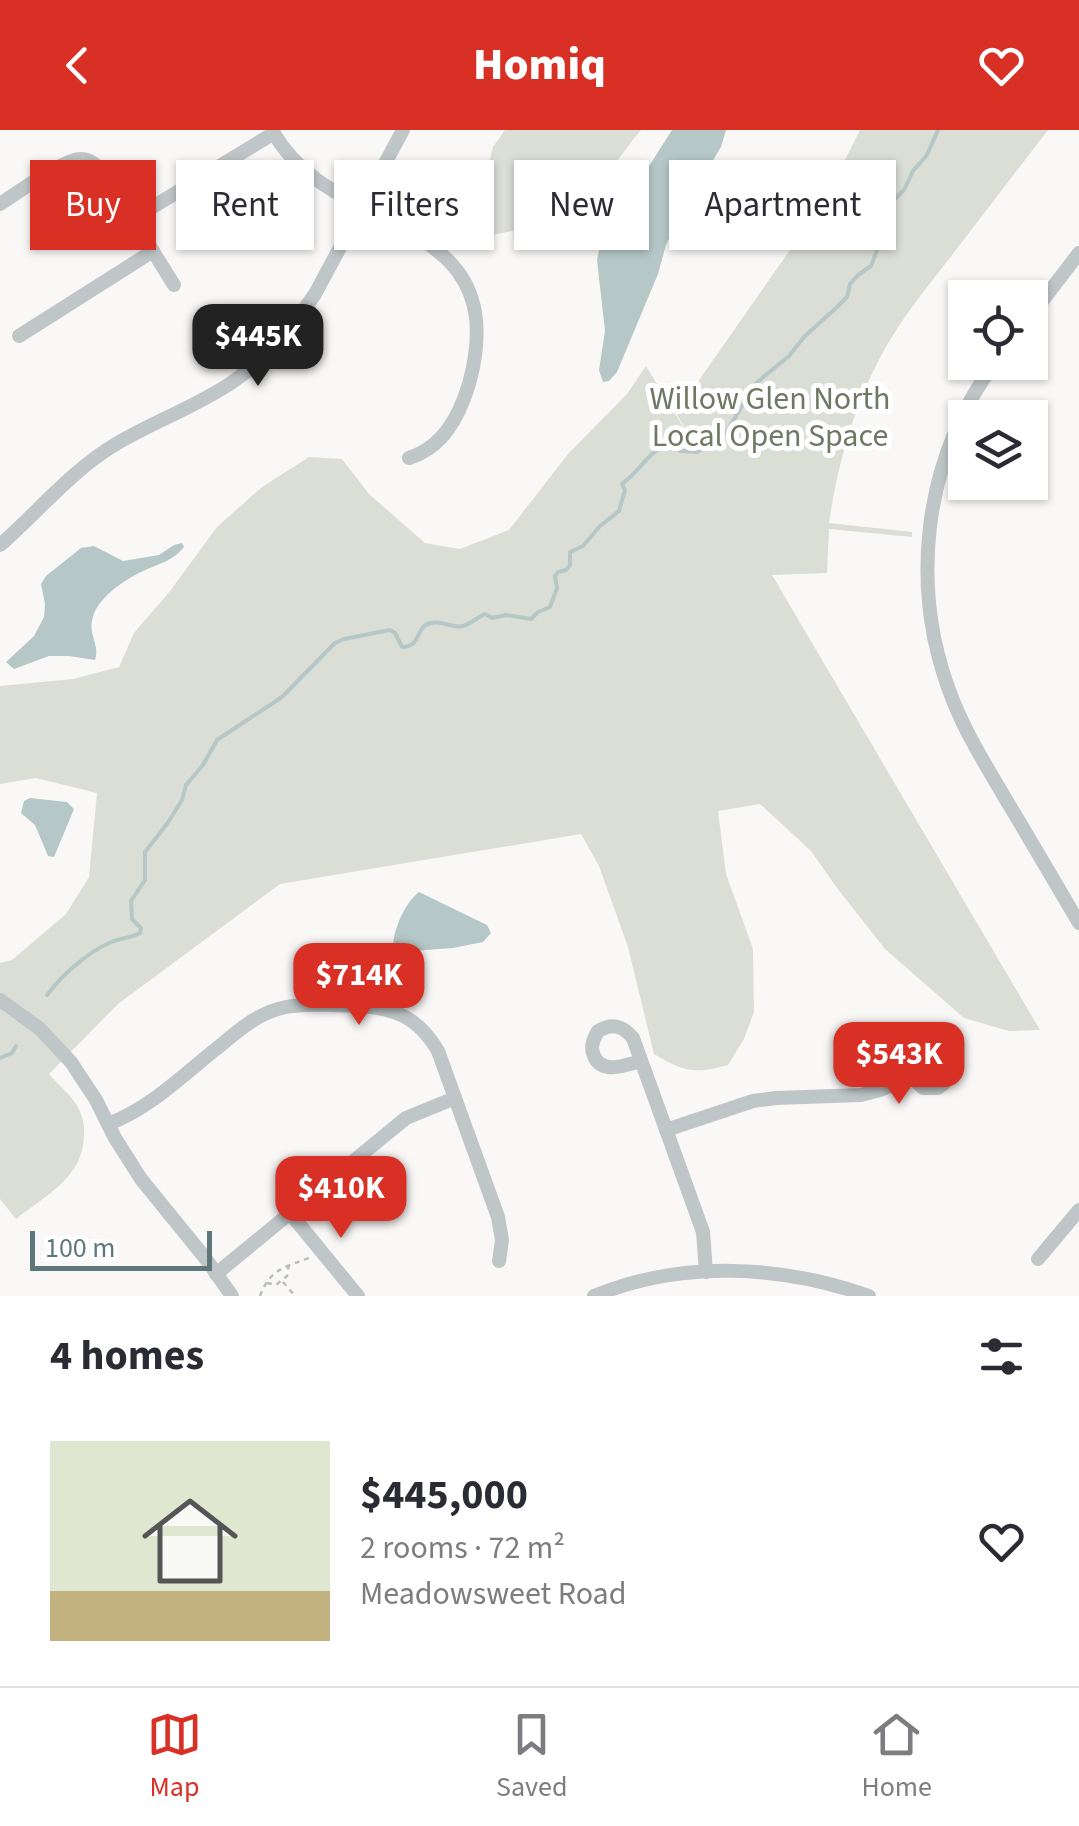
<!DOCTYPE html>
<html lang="en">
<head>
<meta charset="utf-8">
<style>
  :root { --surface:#fff; --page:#f2f2f3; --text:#2b2b33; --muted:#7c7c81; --line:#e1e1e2; --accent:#d93025 }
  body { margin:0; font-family:"Source Sans 3",sans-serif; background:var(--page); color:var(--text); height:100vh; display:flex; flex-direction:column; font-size:38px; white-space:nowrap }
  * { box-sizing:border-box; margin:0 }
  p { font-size:32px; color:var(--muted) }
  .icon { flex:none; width:55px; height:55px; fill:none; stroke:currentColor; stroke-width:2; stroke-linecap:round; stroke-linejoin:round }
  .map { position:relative; height:1166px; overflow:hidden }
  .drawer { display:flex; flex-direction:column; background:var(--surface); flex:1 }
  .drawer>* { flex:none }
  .hud { position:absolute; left:30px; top:30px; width:1020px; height:90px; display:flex; gap:20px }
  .fabs { position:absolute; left:948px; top:150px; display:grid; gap:20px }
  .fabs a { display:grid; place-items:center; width:100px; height:100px; border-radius:0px; background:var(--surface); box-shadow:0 2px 8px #0004; font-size:50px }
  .scale { position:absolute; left:30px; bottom:25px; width:182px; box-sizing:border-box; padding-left:10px; border:5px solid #5e777b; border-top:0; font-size:28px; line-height:35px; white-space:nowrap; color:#5e777b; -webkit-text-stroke:8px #fff; paint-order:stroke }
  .price { position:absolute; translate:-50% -85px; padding:0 22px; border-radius:20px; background:var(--accent); color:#fff; font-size:32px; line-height:65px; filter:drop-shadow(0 2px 5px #0008) }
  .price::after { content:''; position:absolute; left:50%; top:60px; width:30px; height:22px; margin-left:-15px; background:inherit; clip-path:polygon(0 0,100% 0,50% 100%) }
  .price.active { background:#222; color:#fff }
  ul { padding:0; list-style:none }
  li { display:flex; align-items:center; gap:30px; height:250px; padding:0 50px }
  li span { display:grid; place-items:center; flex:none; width:280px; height:200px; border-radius:0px; color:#555 }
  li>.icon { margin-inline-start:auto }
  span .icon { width:120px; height:120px; fill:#fffc; stroke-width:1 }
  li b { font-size:42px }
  h2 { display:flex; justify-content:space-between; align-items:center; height:120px; padding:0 50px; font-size:42px }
  .chip { padding:0 35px; border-radius:0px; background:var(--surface); box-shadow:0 2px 8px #0004; font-size:35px; line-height:90px }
  .chip.active { background:var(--accent); color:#fff }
  header { display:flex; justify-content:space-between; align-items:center; height:130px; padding:0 50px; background:var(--accent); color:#fff; font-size:45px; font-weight:800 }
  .menu { display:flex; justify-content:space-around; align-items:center; height:140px; border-top:2px solid var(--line); background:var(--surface); font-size:28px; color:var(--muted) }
  .menu a { display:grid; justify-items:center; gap:5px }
  .menu .active { color:var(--accent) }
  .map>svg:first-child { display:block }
</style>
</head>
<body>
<header><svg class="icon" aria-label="back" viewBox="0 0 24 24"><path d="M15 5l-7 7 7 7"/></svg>Homiq<svg class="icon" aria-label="heart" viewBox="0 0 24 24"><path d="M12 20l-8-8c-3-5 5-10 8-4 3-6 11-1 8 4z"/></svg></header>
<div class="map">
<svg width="1079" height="1166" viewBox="0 0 1079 1166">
  <rect width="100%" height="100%" fill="#f9f8f6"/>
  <!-- green -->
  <g fill="#daded5">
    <path d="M 505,0 L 641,0 C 624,20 604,52 585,68 C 557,91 524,100 489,105 L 476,87 L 493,17 Z"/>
    <path d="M 860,0 L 1048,0 C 1015,43 982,86 949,129 C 925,160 900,190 882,224 C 853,278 838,334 829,393 L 912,402 L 912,407 L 829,399 L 827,443 L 772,445 L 1040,900 L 1009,901 L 964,888 L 885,819 L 837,758 L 811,721 L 760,674 L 718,681 L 726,744 L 753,819 L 754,882 L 744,909 L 728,935 C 694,944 684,942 654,924 L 628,817 L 599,736 L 581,704 L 280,754 L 118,874 L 49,944 C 57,954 69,963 76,974 C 82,984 85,994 84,1005 C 83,1048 46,1065 16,1089 L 0,1069 L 0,833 L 12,830 L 66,784 L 89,747 L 97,663 L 36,648 L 0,654 L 0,556 L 73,549 L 119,537 L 134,503 L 170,461 L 217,397 L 262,357 L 309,327 L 342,329 L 369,364 L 425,413 L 460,419 L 509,400 L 568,324 L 627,264 L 646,236 L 699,323 L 676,283 L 825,70 Z"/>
  </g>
  <!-- water -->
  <g fill="#b5c8c7">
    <polygon points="672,0 726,0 721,17 678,88 666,115 658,144 617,242 609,251 603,252 599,240 605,201 597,130 603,100 609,87 644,44"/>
    <path d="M 182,413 L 184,417 C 173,431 158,434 143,441 C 124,450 95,469 92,491 C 89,505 100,516 95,530 L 69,526 L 49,526 L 14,539 L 6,532 L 34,506 L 44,487 L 45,474 L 41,454 L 46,446 L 81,418 L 94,416 L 123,431 L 159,425 L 174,415 Z"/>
    <polygon points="30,668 67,672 74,679 54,727 48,726 35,695 21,683 24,671"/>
    <path d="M 419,762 L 487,795 L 491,803 L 483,812 L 453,818 L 400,822 L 393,815 C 394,798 405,773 419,762 Z"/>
  </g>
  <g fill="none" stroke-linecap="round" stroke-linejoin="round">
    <!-- stream -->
    <g stroke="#b5c8c7" stroke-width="4">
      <path d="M 47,865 C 62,845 87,823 109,813 C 120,808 131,808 140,803 L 141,798 L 132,789 L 131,771 L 145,750 L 145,722 L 167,694 L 182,670 L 186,655 L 203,635 L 217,610 L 282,567 L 335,513 L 344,509 L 390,500 L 395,503 L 402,517 C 423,516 414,497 431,493 C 441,490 453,499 463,496 C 470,494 478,487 485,484 L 492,488 L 506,485 L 531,489 L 538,482 L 550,477 L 557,458 L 555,446 L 558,442 L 566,440 L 570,435 L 570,422 L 583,416 L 600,396 L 619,381 L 625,360 L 622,354 C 639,342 649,321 670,312 L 680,321 L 697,322 L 726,303 L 755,254 L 789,226 L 804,207 L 836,178 L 847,167 L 850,154 L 858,145 L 871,136 L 879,115 L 872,94 L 875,88 L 904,60 L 913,41 L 927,25 L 938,0"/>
      <polyline points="0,928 12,923 16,916"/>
    </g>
    <!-- path -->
    <g stroke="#b9bfc0" stroke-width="2.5" stroke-dasharray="5 5" stroke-linecap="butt">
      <polyline points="283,1152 295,1166"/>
      <polyline points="267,1153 276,1155 287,1146 289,1134"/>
      <path d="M 260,1166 C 270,1138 287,1137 311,1127"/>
    </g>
    <!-- minor -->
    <g stroke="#bfc6c8" stroke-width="14">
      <path d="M 272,0 C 331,110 517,79 469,254 C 459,287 443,317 409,328"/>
      <path d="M 0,74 C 16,64 65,28 81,29 C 90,29 96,35 103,41 L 174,155"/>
      <polyline points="133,89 274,3"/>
      <polyline points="1030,187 1079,123"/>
      <polyline points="19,206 153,121"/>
      <path d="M 995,232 C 922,332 908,460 954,573 C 968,607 987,637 1005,668 C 1030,709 1054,751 1079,793"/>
      <path d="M 0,415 C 38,382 72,340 116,314 C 153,292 195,277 231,253 C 265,230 293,197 315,164 L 403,0"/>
      <polyline points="0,870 39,898 71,932 96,970 115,1008 141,1049 206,1129 232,1166"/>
      <path d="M 641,931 C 626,935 602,945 594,926 C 590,917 593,910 598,901 C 612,893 622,895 633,908 L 703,1102 L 706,1142"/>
      <path d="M 108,994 C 151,978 185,943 221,915 C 241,898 260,882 286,877 C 309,873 333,875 355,876 C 394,877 418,887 438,921 L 498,1087 L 502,1110 L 499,1131"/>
      <path d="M 666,1000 L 753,971 L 776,968 L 861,965 L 880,960 L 912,947 L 923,958 L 938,958 C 973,935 931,896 911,932 L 912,947"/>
      <polyline points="290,1083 358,1166"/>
      <polyline points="1038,1129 1079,1080"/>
      <polyline points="216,1144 406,988 455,968"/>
      <path d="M 594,1166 C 682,1130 781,1135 869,1166"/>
    </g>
  </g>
  <g text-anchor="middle" stroke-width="10" stroke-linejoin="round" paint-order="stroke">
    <!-- park labels -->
    <g font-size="32" fill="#6d7962" stroke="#fff">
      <text x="770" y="279">Willow Glen North<tspan x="770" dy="37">Local Open Space</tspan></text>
    </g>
  </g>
</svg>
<div class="fabs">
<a><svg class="icon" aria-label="locate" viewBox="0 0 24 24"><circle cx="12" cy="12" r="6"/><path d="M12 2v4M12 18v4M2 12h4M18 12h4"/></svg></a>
<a><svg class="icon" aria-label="layers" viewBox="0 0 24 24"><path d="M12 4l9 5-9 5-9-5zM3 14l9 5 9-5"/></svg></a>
</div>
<div class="scale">100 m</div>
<b class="price active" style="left:258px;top:259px">$445K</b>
<b class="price" style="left:359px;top:898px">$714K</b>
<b class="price" style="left:899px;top:977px">$543K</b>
<b class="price" style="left:341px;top:1111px">$410K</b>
<div class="hud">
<a class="chip active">Buy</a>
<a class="chip">Rent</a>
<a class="chip">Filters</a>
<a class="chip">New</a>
<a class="chip">Apartment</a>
</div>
</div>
<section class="drawer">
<h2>4 homes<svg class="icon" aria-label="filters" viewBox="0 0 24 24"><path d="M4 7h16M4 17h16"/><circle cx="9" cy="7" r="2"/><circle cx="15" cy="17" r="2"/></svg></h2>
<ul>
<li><span style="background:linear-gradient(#dfe7d0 75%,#c2b280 0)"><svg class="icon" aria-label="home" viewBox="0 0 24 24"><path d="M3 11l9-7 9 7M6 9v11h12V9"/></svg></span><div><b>$445,000</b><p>2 rooms · 72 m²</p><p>Meadowsweet Road</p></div><svg class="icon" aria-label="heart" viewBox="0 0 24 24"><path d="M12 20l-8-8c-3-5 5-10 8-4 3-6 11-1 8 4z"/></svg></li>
</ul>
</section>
<nav class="menu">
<a class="active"><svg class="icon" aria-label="map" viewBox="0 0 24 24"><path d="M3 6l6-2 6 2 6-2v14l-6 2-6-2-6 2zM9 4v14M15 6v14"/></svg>Map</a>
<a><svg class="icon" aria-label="saved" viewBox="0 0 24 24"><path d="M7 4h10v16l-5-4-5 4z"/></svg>Saved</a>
<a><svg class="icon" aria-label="home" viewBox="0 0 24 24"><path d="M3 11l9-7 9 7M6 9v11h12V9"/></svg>Home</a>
</nav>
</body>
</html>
